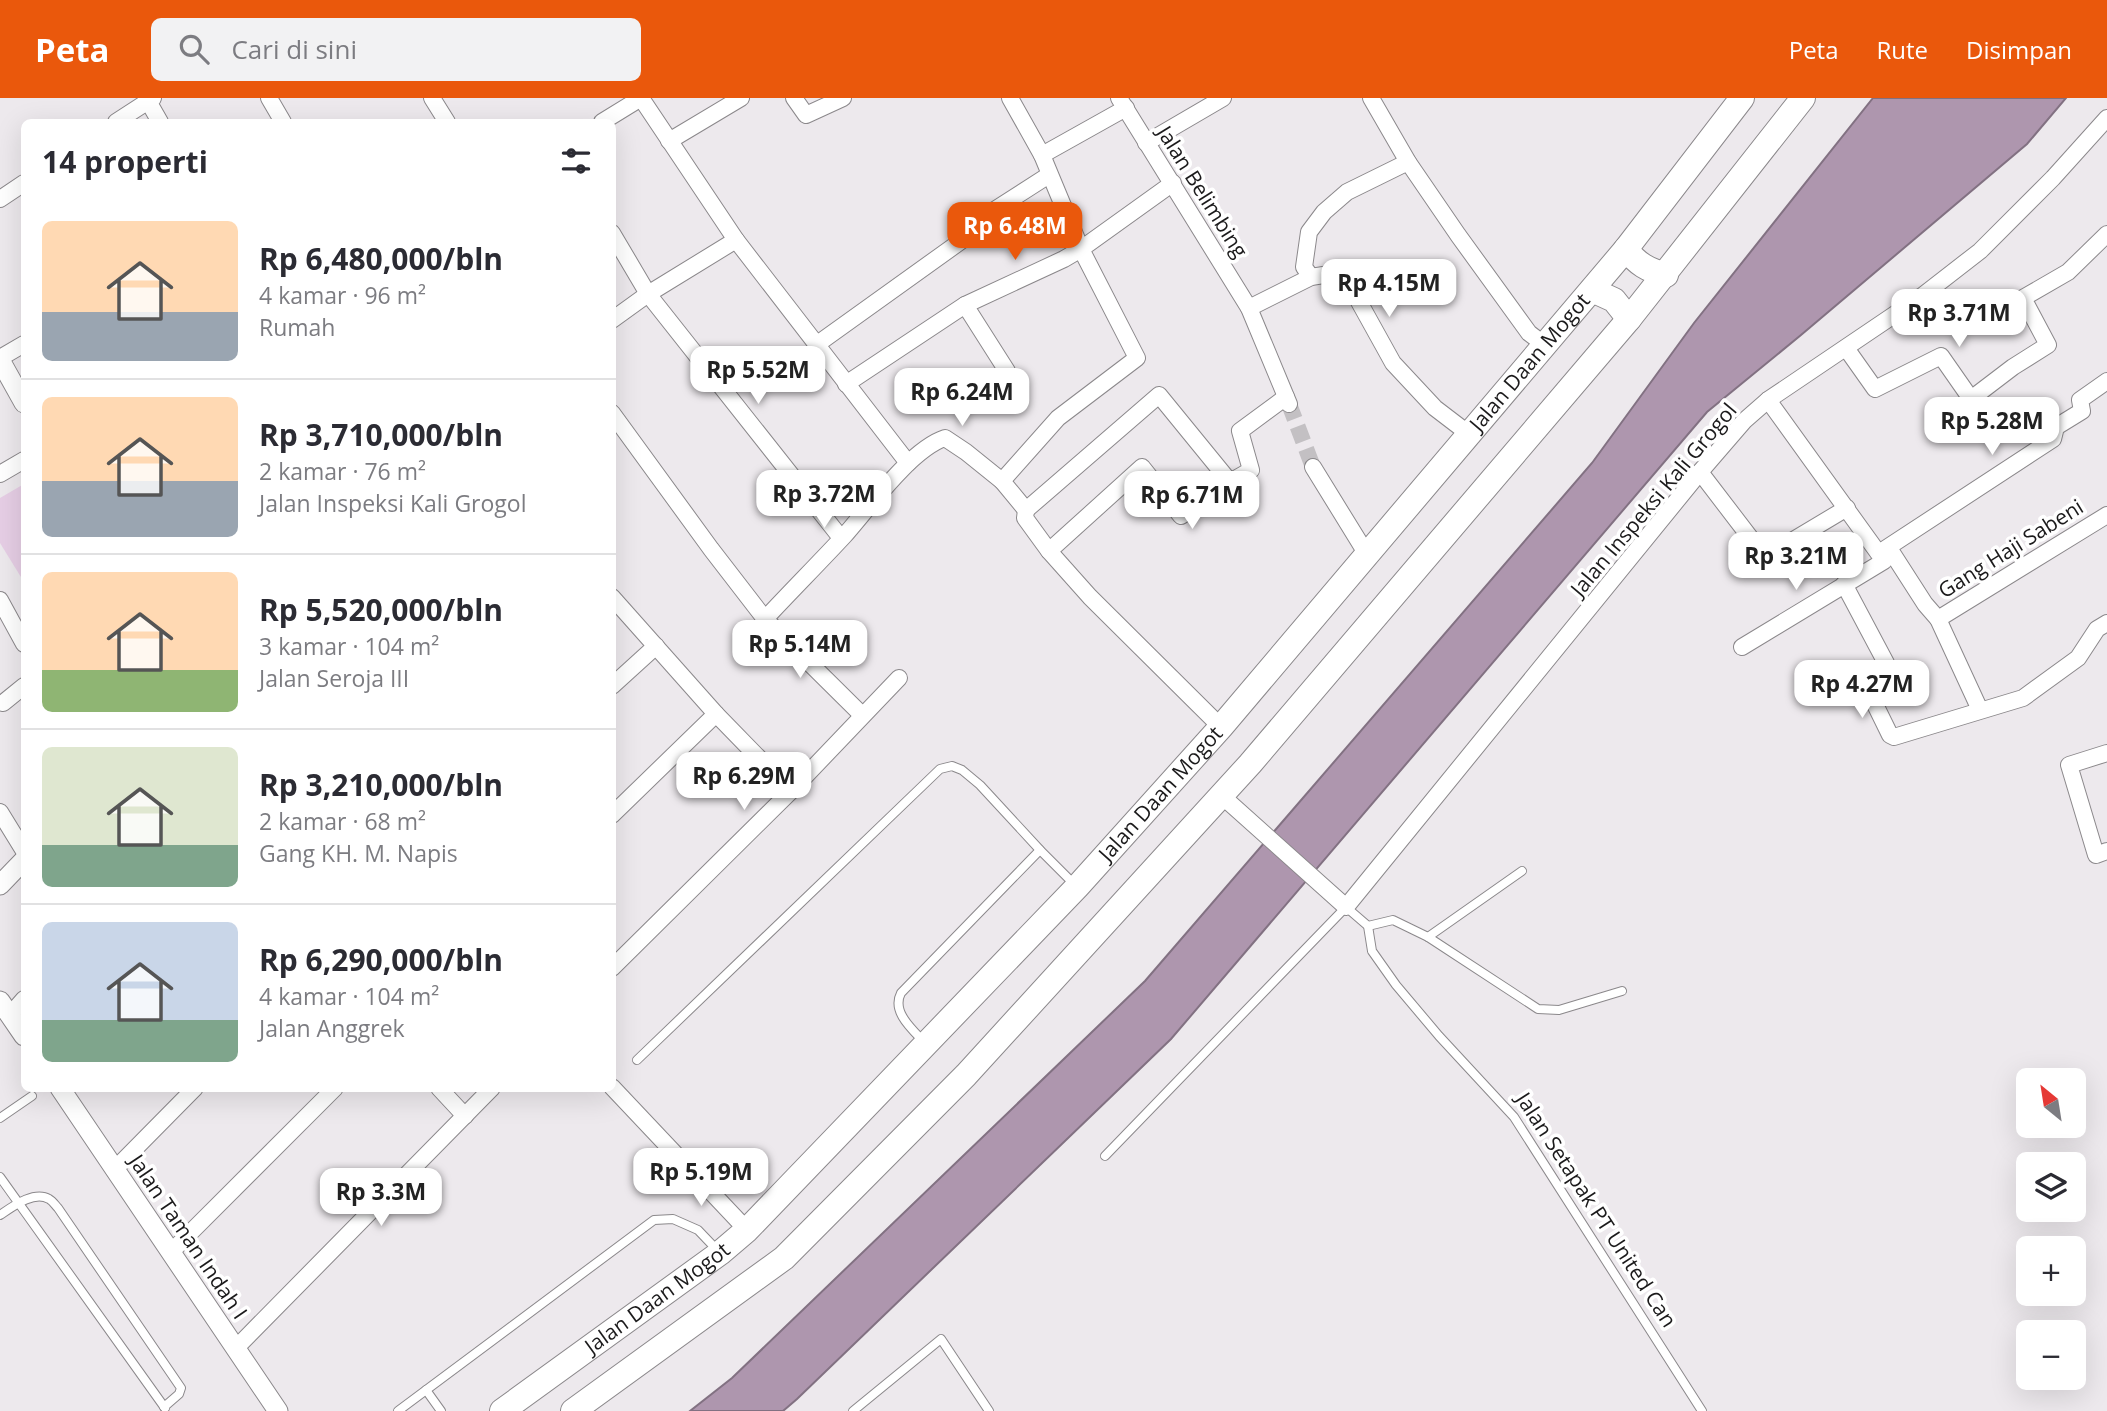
<!DOCTYPE html>
<html lang="id">
<head>
<meta charset="utf-8">
<style>
  :root { --surface:#fff; --page:#f2f2f3; --text:#2b2b33; --muted:#7c7c81; --line:#e1e1e2; --accent:#ea580c }
  body { margin:0; font-family:"Open Sans",sans-serif; background:var(--page); color:var(--text); height:100vh; display:flex; flex-direction:column; font-size:26px; white-space:nowrap }
  * { box-sizing:border-box; margin:0 }
  p { font-size:23px; color:var(--muted) }
  .icon { flex:none; width:38px; height:38px; fill:none; stroke:currentColor; stroke-width:2; stroke-linecap:round; stroke-linejoin:round }
  .map { position:relative; flex:1; overflow:hidden }
  .drawer { position:absolute; left:21px; top:21px; width:595px; height:973px; display:flex; flex-direction:column; background:var(--surface); border-radius:10px; box-shadow:0 7px 28px #0002 }
  .drawer>* { flex:none }
  .needle { width:46px; rotate:330deg }
  .buttons { position:absolute; left:2016px; top:970px; display:grid; gap:14px }
  .buttons a { display:grid; place-items:center; width:70px; height:70px; border-radius:10px; background:var(--surface); box-shadow:0 7px 28px #0002; font-size:35px }
  .price { position:absolute; translate:-50% -60px; padding:0 16px; border-radius:14px; background:#fff; color:#222; font-size:23px; line-height:46px; filter:drop-shadow(0 2px 4px #0008) }
  .price::after { content:''; position:absolute; left:50%; top:42px; width:21px; height:16px; margin-left:-10px; background:inherit; clip-path:polygon(0 0,100% 0,50% 100%) }
  .price.selected { background:var(--accent); color:#fff }
  ul { padding:0; list-style:none }
  li { display:flex; align-items:center; gap:21px; height:175px; padding:0 21px }
  li+li { border-top:2px solid var(--line) }
  li span { display:grid; place-items:center; flex:none; width:196px; height:140px; border-radius:10px; color:#555 }
  li>.icon { margin-inline-start:auto }
  span .icon { width:84px; height:84px; fill:#fffc; stroke-width:1 }
  li b { font-size:30px }
  h2 { display:flex; justify-content:space-between; align-items:center; height:84px; padding:0 21px; font-size:30px }
  header { display:flex; align-items:center; gap:42px; box-sizing:border-box; height:98px; padding:0 35px; background:var(--accent); color:#fff }
  header strong { font-size:33px }
  nav { display:flex; gap:38px; margin-inline-start:auto; font-size:24px }
  .search { width:490px; height:63px; background:var(--page); display:flex; align-items:center; gap:18px; box-sizing:border-box; padding:0 24px; border-radius:10px; color:var(--muted); font-size:26px }
  .map>svg:first-child { display:block }
</style>
</head>
<body>
<header>
<strong>Peta</strong>
<div class="search"><svg class="icon" aria-label="search" viewBox="0 0 24 24"><circle cx="10" cy="10" r="6"/><path d="M15 15l6 6"/></svg>Cari di sini</div>
<nav><a>Peta</a><a>Rute</a><a>Disimpan</a></nav>
</header>
<div class="map">
<svg width="2107" height="1313" viewBox="0 0 2107 1313">
  <rect width="100%" height="100%" fill="#ede9ed"/>
  <!-- green -->
  <polygon fill="#e6cee5" points="24,386 24,484 0,445 0,400"/>
  <!-- water -->
  <polygon fill="#ae96ae" stroke="#827182" stroke-width="2" points="1873,0 2066,0 2027,46 1801,237 1707,314 1171,941 797,1301 783,1313 690,1313 732,1280 1145,883 1592,365 1694,225"/>
  <g fill="none" stroke-linecap="round" stroke-linejoin="round">
    <!-- minor-tunnel -->
    <polyline stroke="#c3c0c3" stroke-width="16" stroke-dasharray="16 8" stroke-linecap="butt" points="1289,306 1313,369"/>
    <defs>
      <g id="service">
        <polyline points="1522,773 1428,839 1538,911 1559,912 1622,893"/>
        <polyline points="1368,828 1393,822 1428,839"/>
        <path d="M 925,945 C 913,932 891,914 901,895 L 1040,752"/>
        <polyline points="637,962 940,671 952,668 962,672 980,687 1040,752 1076,788"/>
        <polyline points="0,1020 32,998"/>
        <polyline points="1105,1058 1346,809 1368,828 1372,853 1396,887 1439,938 1514,1019 1702,1313"/>
        <polyline points="0,1079 165,1310"/>
        <path d="M 0,1117 C 12,1109 34,1092 49,1101 C 53,1103 55,1107 58,1110 L 181,1290 L 179,1296 L 164,1309"/>
        <polyline points="426,1292 441,1313"/>
        <polyline points="398,1313 654,1122 673,1121 698,1132 719,1154"/>
        <polyline points="853,1313 941,1241 989,1313"/>
      </g>
      <g id="minor">
        <polyline points="269,0 283,24"/>
        <polyline points="432,0 447,24"/>
        <polyline points="641,0 736,142 908,365"/>
        <polyline points="794,0 806,17 843,0"/>
        <polyline points="1119,0 1249,210 1289,306"/>
        <polyline points="1371,0 1408,64 1458,137 1529,235 1546,248"/>
        <polyline points="148,3 160,24"/>
        <polyline points="116,24 153,0"/>
        <polyline points="602,24 641,0"/>
        <polyline points="669,43 741,0"/>
        <polyline points="1146,45 1223,0"/>
        <polyline points="1042,57 1126,10"/>
        <polyline points="1173,85 1081,151 1137,260 1058,320 1002,383 1026,412 1159,297 1230,384"/>
        <polyline points="0,101 24,85"/>
        <polyline points="612,135 648,196 841,440"/>
        <polyline points="1311,179 1304,169 1309,134 1324,114 1347,94 1408,64"/>
        <polyline points="965,207 1007,273"/>
        <polyline points="1249,210 1311,179 1336,175 1347,182 1393,265 1435,310 1469,336"/>
        <polyline points="612,222 648,196 736,142"/>
        <polyline points="816,247 961,143 982,120 1049,77"/>
        <polyline points="1846,250 1875,291 1941,258 1971,301 2013,269 2048,247 2023,200 2068,174 2107,136"/>
        <polyline points="0,260 24,246"/>
        <polyline points="846,286 965,207 1064,161 1081,151 1042,57 1010,0"/>
        <polyline points="612,315 711,451 765,521 862,617"/>
        <polyline points="1313,369 1366,455"/>
        <polyline points="1700,374 1765,459 1847,410"/>
        <polyline points="0,376 24,362"/>
        <polyline points="1026,412 1025,420 1049,453 1090,499 1221,629"/>
        <polyline points="1889,450 1925,506 1938,521 1980,612"/>
        <polyline points="1049,453 1142,369 1181,418 1230,384 1251,372 1240,333 1286,299"/>
        <polyline points="1879,455 2053,341 2056,329 2082,313 2080,302 2107,283"/>
        <polyline points="1844,486 1886,565 1886,571 1866,583 1865,586 1890,637 1894,639 2023,600 2078,560 2097,531 2107,525"/>
        <polyline points="612,499 716,616 791,693"/>
        <polyline points="0,502 24,546"/>
        <path d="M 765,521 C 791,493 818,466 844,438 C 868,411 911,351 945,340 L 966,354 L 1002,383"/>
        <polyline points="1938,521 2107,417"/>
        <polyline points="1742,549 1884,463 1768,302"/>
        <polyline points="612,588 656,548"/>
        <polyline points="3,605 24,588"/>
        <polyline points="2107,655 2069,667 2096,757 2107,753"/>
        <polyline points="1222,698 1346,809 1700,374 1744,323 1768,302 1922,198 1980,153 2053,80 2107,20"/>
        <polyline points="0,714 24,753"/>
        <polyline points="612,717 716,616"/>
        <polyline points="612,870 791,693 899,580"/>
        <polyline points="10,917 24,901"/>
        <polyline points="612,989 747,1132"/>
        <polyline points="439,990 465,1018"/>
        <polyline points="114,1072 195,990"/>
        <polyline points="171,1154 335,990"/>
        <polyline points="236,1250 492,990"/>
      </g>
      <g id="tertiary">
        <polyline points="0,262 24,305"/>
        <polyline points="0,787 24,762"/>
        <polyline points="0,903 24,938"/>
        <polyline points="60,990 278,1313"/>
      </g>
      <g id="trunk">
        <path d="M 1626,151 C 1637,166 1648,172 1666,177"/>
        <polyline points="1592,192 1614,202 1629,221"/>
        <path id="s1" d="M 502,1313 L 720,1155 L 747,1132 L 1077,789 L 1221,629 L 1626,151 L 1742,0"/>
        <polyline points="573,1313 784,1160 966,977 1250,666 1629,221 1803,0"/>
      </g>
    </defs>
    <!-- service casing -->
    <use href="#service" stroke="#8b888b" stroke-width="10"/>
    <!-- minor casing -->
    <use href="#minor" stroke="#8b888b" stroke-width="18"/>
    <!-- tertiary casing -->
    <use href="#tertiary" stroke="#8b888b" stroke-width="21"/>
    <!-- trunk casing -->
    <use href="#trunk" stroke="#8b888b" stroke-width="26"/>
    <!-- service -->
    <use href="#service" stroke="#fff" stroke-width="8"/>
    <!-- minor -->
    <use href="#minor" stroke="#fff" stroke-width="16"/>
    <!-- tertiary -->
    <use href="#tertiary" stroke="#fff" stroke-width="19"/>
    <!-- trunk -->
    <use href="#trunk" stroke="#fff" stroke-width="24"/>
  </g>
  <g text-anchor="middle" stroke-width="7" stroke-linejoin="round" paint-order="stroke">
    <!-- street labels -->
    <g font-size="21" fill="#1b1a1b" stroke="#fff">
      <text transform="translate(1202 94) rotate(58)" y="7">Jalan Belimbing</text>
      <text dy="7" stroke="none"><textPath href="#s1" startOffset="1474">Jalan Daan Mogot</textPath></text>
      <text transform="translate(1654 402) rotate(-50)" y="7">Jalan Inspeksi Kali Grogol</text>
      <text transform="translate(2011 451) rotate(-32)" y="7">Gang Haji Sabeni</text>
      <text dy="7" stroke="none"><textPath href="#s1" startOffset="906">Jalan Daan Mogot</textPath></text>
      <text transform="translate(1596 1112) rotate(57)" y="7">Jalan Setapak PT United Can</text>
      <text transform="translate(188 1139) rotate(56)" y="7">Jalan Taman Indah I</text>
      <text dy="7" stroke="none"><textPath href="#s1" startOffset="192">Jalan Daan Mogot</textPath></text>
    </g>
  </g>
</svg>
<div class="buttons">
<a><svg class="needle" viewBox="-14 -14 28 28"><path d="M0-13l5 13h-10z" fill="#e53935"/><path d="M0 13l5-13h-10z" fill="#7c7c81"/></svg></a>
<a><svg class="icon" aria-label="layers" viewBox="0 0 24 24"><path d="M12 4l9 5-9 5-9-5zM3 14l9 5 9-5"/></svg></a>
<a>+</a>
<a>−</a>
</div>
<b class="price selected" style="left:1015px;top:164px">Rp 6.48M</b>
<b class="price" style="left:1389px;top:221px">Rp 4.15M</b>
<b class="price" style="left:1959px;top:251px">Rp 3.71M</b>
<b class="price" style="left:758px;top:308px">Rp 5.52M</b>
<b class="price" style="left:962px;top:330px">Rp 6.24M</b>
<b class="price" style="left:1992px;top:359px">Rp 5.28M</b>
<b class="price" style="left:824px;top:432px">Rp 3.72M</b>
<b class="price" style="left:1192px;top:433px">Rp 6.71M</b>
<b class="price" style="left:1796px;top:494px">Rp 3.21M</b>
<b class="price" style="left:800px;top:582px">Rp 5.14M</b>
<b class="price" style="left:1862px;top:622px">Rp 4.27M</b>
<b class="price" style="left:744px;top:714px">Rp 6.29M</b>
<b class="price" style="left:701px;top:1110px">Rp 5.19M</b>
<b class="price" style="left:381px;top:1130px">Rp 3.3M</b>
<section class="drawer">
<h2>14 properti<svg class="icon" aria-label="filters" viewBox="0 0 24 24"><path d="M4 7h16M4 17h16"/><circle cx="9" cy="7" r="2"/><circle cx="15" cy="17" r="2"/></svg></h2>
<ul>
<li><span style="background:linear-gradient(#ffd9b3 65%,#9aa5b1 0)"><svg class="icon" aria-label="home" viewBox="0 0 24 24"><path d="M3 11l9-7 9 7M6 9v11h12V9"/></svg></span><div><b>Rp 6,480,000/bln</b><p>4 kamar · 96 m²</p><p>Rumah</p></div></li>
<li><span style="background:linear-gradient(#ffd9b3 60%,#9aa5b1 0)"><svg class="icon" aria-label="home" viewBox="0 0 24 24"><path d="M3 11l9-7 9 7M6 9v11h12V9"/></svg></span><div><b>Rp 3,710,000/bln</b><p>2 kamar · 76 m²</p><p>Jalan Inspeksi Kali Grogol</p></div></li>
<li><span style="background:linear-gradient(#ffd9b3 70%,#8fb573 0)"><svg class="icon" aria-label="home" viewBox="0 0 24 24"><path d="M3 11l9-7 9 7M6 9v11h12V9"/></svg></span><div><b>Rp 5,520,000/bln</b><p>3 kamar · 104 m²</p><p>Jalan Seroja III</p></div></li>
<li><span style="background:linear-gradient(#dfe7d0 70%,#7fa58c 0)"><svg class="icon" aria-label="home" viewBox="0 0 24 24"><path d="M3 11l9-7 9 7M6 9v11h12V9"/></svg></span><div><b>Rp 3,210,000/bln</b><p>2 kamar · 68 m²</p><p>Gang KH. M. Napis</p></div></li>
<li><span style="background:linear-gradient(#c9d6e8 70%,#7fa58c 0)"><svg class="icon" aria-label="home" viewBox="0 0 24 24"><path d="M3 11l9-7 9 7M6 9v11h12V9"/></svg></span><div><b>Rp 6,290,000/bln</b><p>4 kamar · 104 m²</p><p>Jalan Anggrek</p></div></li>
</ul>
</section>
</div>
</body>
</html>
